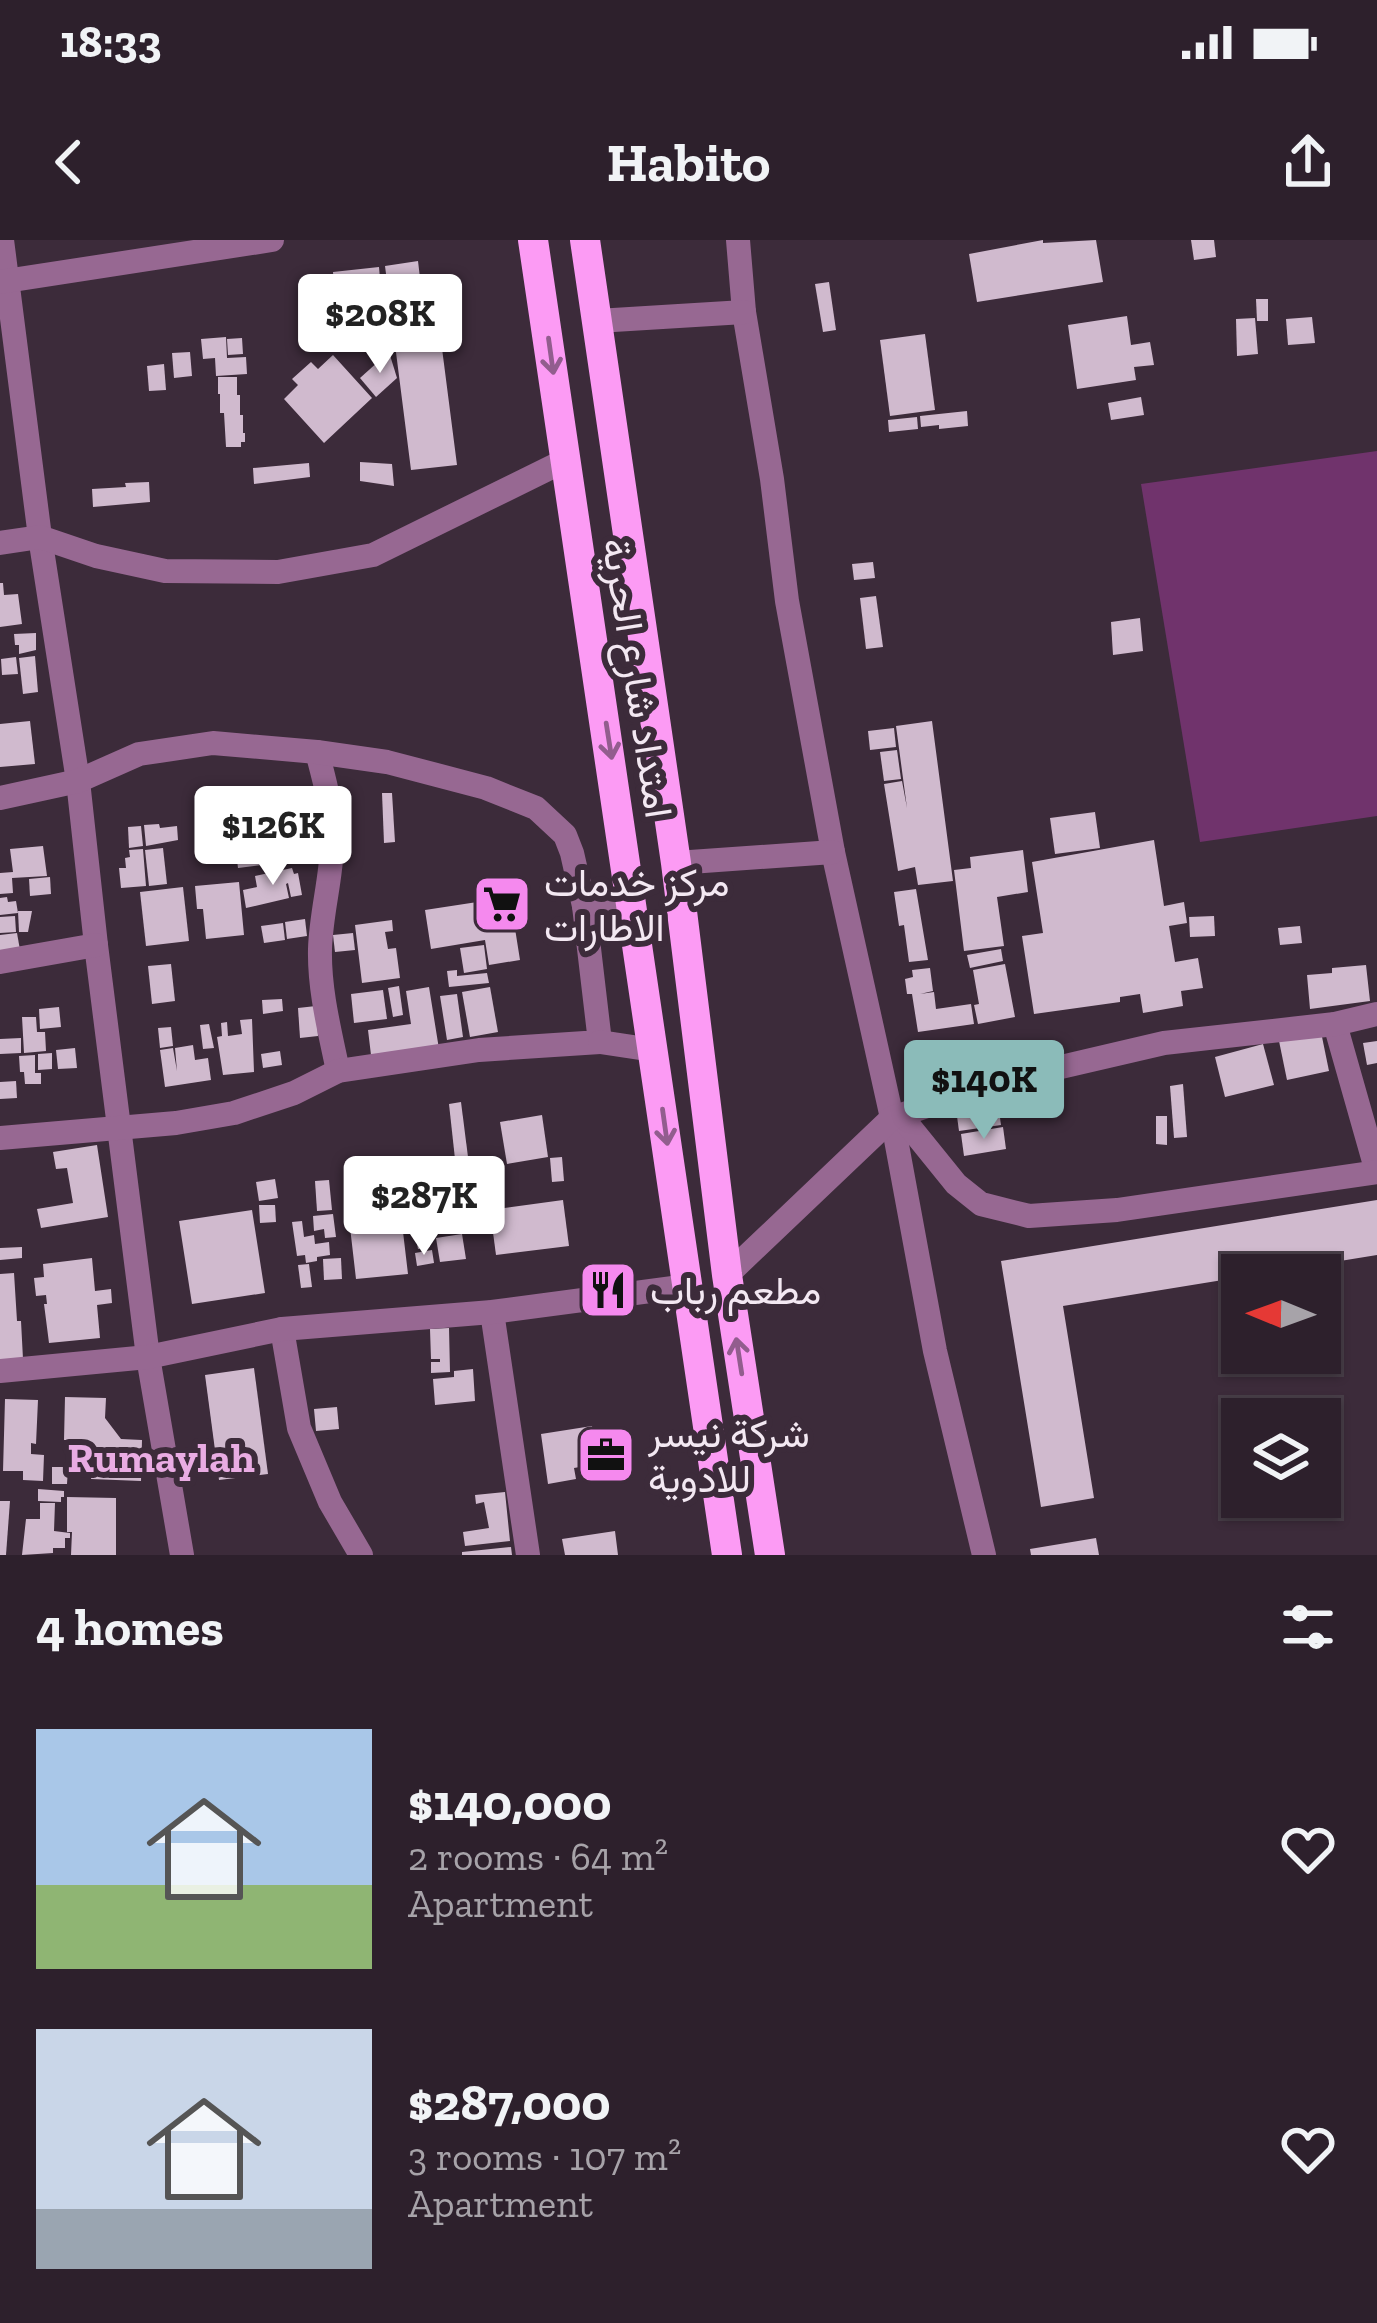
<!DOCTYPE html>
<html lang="en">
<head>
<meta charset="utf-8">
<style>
  :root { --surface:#2d202c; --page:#352834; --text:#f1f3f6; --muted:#a7a3a9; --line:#483e48; --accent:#8bbbb9 }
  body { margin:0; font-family:"Zilla Slab",Vazirmatn,serif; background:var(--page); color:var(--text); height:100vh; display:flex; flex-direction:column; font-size:45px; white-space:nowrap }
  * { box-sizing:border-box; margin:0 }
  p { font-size:39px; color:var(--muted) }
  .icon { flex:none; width:66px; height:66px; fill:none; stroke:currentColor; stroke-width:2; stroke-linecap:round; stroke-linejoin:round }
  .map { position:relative; height:1315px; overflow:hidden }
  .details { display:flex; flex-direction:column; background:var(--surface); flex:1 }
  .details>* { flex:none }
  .needle { width:78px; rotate:271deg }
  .controls { position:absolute; left:1221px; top:1014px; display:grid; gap:24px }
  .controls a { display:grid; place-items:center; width:120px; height:120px; border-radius:0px; background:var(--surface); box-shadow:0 3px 9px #0004,0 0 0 3px var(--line); font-size:60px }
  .price { position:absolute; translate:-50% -102px; padding:0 27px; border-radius:12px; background:#fff; color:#222; font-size:39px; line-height:78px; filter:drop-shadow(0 3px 6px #0008) }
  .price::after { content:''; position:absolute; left:50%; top:72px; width:36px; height:27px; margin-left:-18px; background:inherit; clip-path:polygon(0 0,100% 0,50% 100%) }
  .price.active { background:var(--accent); color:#111 }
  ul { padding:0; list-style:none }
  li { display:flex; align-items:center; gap:36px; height:300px; padding:0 36px }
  li span { display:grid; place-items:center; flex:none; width:336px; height:240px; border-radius:0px; color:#555 }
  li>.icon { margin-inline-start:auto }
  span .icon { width:144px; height:144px; fill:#fffc; stroke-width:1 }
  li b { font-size:51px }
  h2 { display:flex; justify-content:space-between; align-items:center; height:144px; padding:0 36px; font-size:51px }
  .status { display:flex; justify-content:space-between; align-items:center; height:84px; padding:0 60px; background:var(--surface); direction:ltr }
  .status svg { height:33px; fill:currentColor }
  header { display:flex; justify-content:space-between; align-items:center; height:156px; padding:0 36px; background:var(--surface); font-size:54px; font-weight:800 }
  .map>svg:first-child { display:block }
</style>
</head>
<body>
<div class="status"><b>18:33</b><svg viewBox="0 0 49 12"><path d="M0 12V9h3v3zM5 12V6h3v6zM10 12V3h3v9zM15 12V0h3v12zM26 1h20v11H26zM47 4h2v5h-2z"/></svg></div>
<header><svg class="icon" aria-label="back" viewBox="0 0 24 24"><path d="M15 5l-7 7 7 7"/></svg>Habito<svg class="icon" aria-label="share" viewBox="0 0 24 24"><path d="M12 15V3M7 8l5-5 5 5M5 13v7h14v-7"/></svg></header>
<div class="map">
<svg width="1377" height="1315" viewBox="0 0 1377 1315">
  <rect width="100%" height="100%" fill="#3c2b3a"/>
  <!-- green -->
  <polygon fill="#70336c" points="1377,211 1377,576 1200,602 1141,244"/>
  <!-- building -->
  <g fill="#d0bace">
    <polygon points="1043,0 1043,3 1096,0 1103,42 977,62 969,14"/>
    <polygon points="1191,0 1214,0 1216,17 1194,20"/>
    <polygon points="418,21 422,55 435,54 457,225 411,230 385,26"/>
    <polygon points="379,27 380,39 334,43 333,32"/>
    <polygon points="359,42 381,42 382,57 360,58"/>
    <polygon points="829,42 836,90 823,92 815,44"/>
    <polygon points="335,44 358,44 358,61 336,62"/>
    <polygon points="1256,59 1268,59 1268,81 1257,81"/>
    <polygon points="1127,76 1131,105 1150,102 1154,125 1134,127 1136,140 1077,149 1068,85"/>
    <polygon points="1312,77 1315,103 1288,105 1286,79"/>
    <polygon points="1255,78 1258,114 1237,116 1236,79"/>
    <polygon points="925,94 935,170 890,176 880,100"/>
    <polygon points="226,97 227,118 246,117 247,134 216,136 215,118 203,119 201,99"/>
    <polygon points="242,98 243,114 228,115 227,99"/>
    <polygon points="190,112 192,136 174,138 172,113"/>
    <polygon points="389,112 397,138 376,157 360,138"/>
    <polygon points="333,115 372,158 324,203 284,159 298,145 292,139 311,122 318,129"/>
    <polygon points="164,124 166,150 149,151 147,126"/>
    <polygon points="218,137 237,137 237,155 240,155 240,175 243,175 243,193 245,193 245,202 241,202 241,207 226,207 224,173 220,173 220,154 218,154"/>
    <polygon points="1141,157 1144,175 1111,180 1108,163"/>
    <polygon points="967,171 968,186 939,189 939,185 921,187 920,176"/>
    <polygon points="917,177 918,189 889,192 888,180"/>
    <polygon points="360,222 392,224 394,246 360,241"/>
    <polygon points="309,223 310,237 254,244 253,228"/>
    <polygon points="149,242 150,262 93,267 92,249 126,247 125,243"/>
    <polygon points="873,322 875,338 854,340 852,324"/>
    <polygon points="0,343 3,343 4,355 18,354 22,384 0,387"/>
    <polygon points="876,356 883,407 866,409 860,358"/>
    <polygon points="1140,378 1143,411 1113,415 1111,382"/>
    <polygon points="36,393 36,410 19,414 19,405 15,405 14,394"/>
    <polygon points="35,416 38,452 23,454 19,418"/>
    <polygon points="16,417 18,434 2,435 1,419"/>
    <polygon points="30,481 35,524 0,527 0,484"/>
    <polygon points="932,481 953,641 918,645 915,627 898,631 884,544 902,541 907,568 896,486"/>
    <polygon points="894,488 896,507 870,510 868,491"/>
    <polygon points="897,510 901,539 884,541 880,512"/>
    <polygon points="382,553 392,553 395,602 384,603"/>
    <polygon points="279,566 281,588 306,585 310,619 238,628 231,572"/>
    <polygon points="1095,572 1100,608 1055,614 1050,578"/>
    <polygon points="159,584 160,588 177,586 178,600 146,606 144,585"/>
    <polygon points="141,586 143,606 129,608 128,587"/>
    <polygon points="1154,600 1164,666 1184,662 1187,683 1169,686 1175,722 1198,718 1203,748 1181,751 1183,766 1143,773 1140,754 1120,757 1120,762 1034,774 1022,696 1043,693 1032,622"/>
    <polygon points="43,606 47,636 12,638 13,653 0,654 0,633 13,632 10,609"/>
    <polygon points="163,608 167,644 149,646 145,610"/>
    <polygon points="143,609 146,646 121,648 119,628 126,628 125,618 130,617 129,610"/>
    <polygon points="1023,610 1028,652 997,657 1004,706 964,711 954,630 971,628 970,617"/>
    <polygon points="292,628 294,634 298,633 302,655 291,657 288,643 286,644 289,658 246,668 243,650 257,647 255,636"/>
    <polygon points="50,637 51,654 30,656 29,639"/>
    <polygon points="239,642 244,695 206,699 203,669 197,669 195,646"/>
    <polygon points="183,647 189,701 146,706 140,652"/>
    <polygon points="916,649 928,720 909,722 904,685 899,686 894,652"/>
    <polygon points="7,657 8,662 16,661 18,673 0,675 0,658"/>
    <polygon points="510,657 520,720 489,725 485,700 431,709 425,670"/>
    <polygon points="18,671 32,671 28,692 19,692"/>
    <polygon points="15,676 16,692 0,693 0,677"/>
    <polygon points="1214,676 1215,696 1190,697 1189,677"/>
    <polygon points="305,679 307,696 287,699 285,682"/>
    <polygon points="392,680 393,691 385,692 388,709 396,708 400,738 362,743 355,685"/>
    <polygon points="283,683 285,700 264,703 261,686"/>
    <polygon points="1300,686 1302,703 1280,705 1278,688"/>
    <polygon points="17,693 20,710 0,713 0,695"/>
    <polygon points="353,693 355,710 335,712 333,695"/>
    <polygon points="484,705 487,729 464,733 460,708"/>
    <polygon points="1001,709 1003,721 970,728 967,715"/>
    <polygon points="171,724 175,761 152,764 148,726"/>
    <polygon points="1005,724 1015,777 978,784 974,765 979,764 973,730"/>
    <polygon points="1366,725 1370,761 1310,769 1307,735 1332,733 1332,728"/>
    <polygon points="930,728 933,751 920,754 934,752 936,769 971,764 974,784 918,792 912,754 907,754 905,739 913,737 912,730"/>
    <polygon points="457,730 457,736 487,733 489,743 449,747 447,731"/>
    <polygon points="399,746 403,775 393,777 388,748"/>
    <polygon points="429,747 439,809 371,815 368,790 411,784 406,751"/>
    <polygon points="490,747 498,792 470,797 462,752"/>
    <polygon points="383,750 387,779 354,783 351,754"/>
    <polygon points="457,754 463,797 447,800 440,756"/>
    <polygon points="282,759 283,771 263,774 262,760"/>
    <polygon points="316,766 318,796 300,798 298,768"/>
    <polygon points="59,767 61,787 40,789 39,769"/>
    <polygon points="22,777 36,777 37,792 45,792 46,811 24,813"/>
    <polygon points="252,779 254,832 223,835 217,797 222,796 221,783 227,782 228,796 242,794 240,780"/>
    <polygon points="209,784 214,808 203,809 200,785"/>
    <polygon points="171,787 173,806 160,808 158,788"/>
    <polygon points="1321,792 1329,831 1287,840 1279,801"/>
    <polygon points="21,798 21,813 0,814 0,799"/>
    <polygon points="1377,801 1377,823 1367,825 1363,803"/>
    <polygon points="1263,804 1274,845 1225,857 1215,817"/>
    <polygon points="193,805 195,820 208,818 211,840 165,847 160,810 173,808 177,831 175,808"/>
    <polygon points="75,808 77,828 58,829 56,810"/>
    <polygon points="280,811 282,825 263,828 261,814"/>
    <polygon points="52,813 52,829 38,830 38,814"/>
    <polygon points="35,815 35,833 41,833 41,844 25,844 24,832 20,832 19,816"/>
    <polygon points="16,841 17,858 0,859 0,842"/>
    <polygon points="1183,844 1187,897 1174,898 1170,846"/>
    <polygon points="461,862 468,917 455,919 449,864"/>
    <polygon points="998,863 1001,885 959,891 956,869"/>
    <polygon points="542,875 548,917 507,924 500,882"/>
    <polygon points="1156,876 1167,876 1167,905 1156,904"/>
    <polygon points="1003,887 1006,909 964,916 961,894"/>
    <polygon points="97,905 108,977 41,988 37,969 73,963 67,928 56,929 53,912"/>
    <polygon points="562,917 564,941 552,942 550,918"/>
    <polygon points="468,933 472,957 452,960 449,935"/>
    <polygon points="275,939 278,958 259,961 256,942"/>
    <polygon points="329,940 332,970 317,971 315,941"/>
    <polygon points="441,942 448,984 430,987 428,975 409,978 406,956 425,953 423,945"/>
    <polygon points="404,947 405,957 399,958 408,1034 356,1039 347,961 367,958 366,951"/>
    <polygon points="471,960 475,988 457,990 453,962"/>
    <polygon points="563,960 569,1006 496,1015 490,970"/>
    <polygon points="1377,960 1377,1015 1063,1066 1094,1258 1041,1267 1001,1021"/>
    <polygon points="259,965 275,965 276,982 260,983"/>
    <polygon points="252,970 265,1053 192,1064 179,981"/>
    <polygon points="333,974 336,997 325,998 324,989 314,991 313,976"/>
    <polygon points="425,978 430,1007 418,1009 413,980"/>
    <polygon points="302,981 304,997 314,995 315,1004 329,1002 330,1015 317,1017 317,1021 306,1023 305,1015 297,1016 292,982"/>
    <polygon points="462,994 466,1019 440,1022 436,998"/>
    <polygon points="22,1007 22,1018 0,1020 0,1008"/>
    <polygon points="432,1010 434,1023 417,1026 415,1013"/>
    <polygon points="92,1018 95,1051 111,1049 112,1063 97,1065 100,1098 49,1103 44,1064 47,1064 46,1055 36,1056 34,1038 44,1037 43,1024"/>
    <polygon points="341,1018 342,1039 324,1040 323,1019"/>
    <polygon points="309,1024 312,1047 301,1048 298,1025"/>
    <polygon points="14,1033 17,1081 21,1081 23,1119 0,1120 0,1034"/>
    <polygon points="449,1088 450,1132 431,1133 431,1122 440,1122 440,1119 431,1119 430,1089"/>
    <polygon points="254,1128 268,1234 219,1240 205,1135"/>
    <polygon points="473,1129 475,1161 435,1165 433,1139 454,1137 454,1131"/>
    <polygon points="65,1157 106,1158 105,1178 121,1199 142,1200 141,1241 91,1239 92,1234 70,1234 71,1200 64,1200"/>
    <polygon points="5,1159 38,1160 36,1204 31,1203 31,1214 44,1215 43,1241 23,1240 23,1231 3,1231"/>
    <polygon points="337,1167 339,1189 316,1191 314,1169"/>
    <polygon points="592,1186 598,1224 574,1228 576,1239 548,1244 541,1194"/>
    <polygon points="52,1227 68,1227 67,1244 52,1244"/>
    <polygon points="38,1249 64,1251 64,1257 61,1257 61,1262 38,1261"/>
    <polygon points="505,1252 510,1301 465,1306 463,1292 489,1288 484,1262 476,1264 475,1255"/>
    <polygon points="67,1257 116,1258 116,1315 71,1315 72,1292 67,1292"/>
    <polygon points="0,1261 10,1261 6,1315 0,1315"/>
    <polygon points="40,1263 55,1263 54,1291 70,1293 70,1298 65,1298 65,1308 53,1308 53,1313 22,1315 26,1279 40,1279"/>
    <polygon points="615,1291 618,1315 565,1315 562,1299"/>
    <polygon points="1096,1298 1099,1315 1031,1315 1030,1309"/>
    <polygon points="511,1307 512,1315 462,1315 462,1312"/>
  </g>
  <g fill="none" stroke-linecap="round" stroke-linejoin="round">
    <!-- minor -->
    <g stroke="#976892" stroke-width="24">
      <polyline points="2,0 40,297 78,541 96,705 148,1117 182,1315"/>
      <polyline points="738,0 744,72 772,239 787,361 833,612 892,878 935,1111 984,1315"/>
      <polyline points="0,42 272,0"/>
      <polyline points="597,81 744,72"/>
      <polyline points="0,303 40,297 96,316 165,331 278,332 373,315 566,220"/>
      <path d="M 317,512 C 325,542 334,574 332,606 C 331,640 321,674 320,709 C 319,750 330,792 338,831"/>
      <polyline points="0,558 78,541 139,514 213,503 317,512 387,522 486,548 536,568 565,595 572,613 584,666 600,802 479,810 338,831 294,853 234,873 176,883 0,898"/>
      <polyline points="676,623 833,612"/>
      <polyline points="584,666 634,673"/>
      <polyline points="0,722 96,705"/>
      <polyline points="1335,784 1377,932"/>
      <polyline points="600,802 653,810"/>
      <polyline points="901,876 956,944 981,964 1029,976 1117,970 1377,932"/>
      <polyline points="727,1035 892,878 1001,841 1164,803 1335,784 1377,774"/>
      <polyline points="492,1072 528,1315"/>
      <polyline points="282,1089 299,1188 330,1262 361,1315"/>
      <polyline points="0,1131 148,1117 282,1089 492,1072 688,1046"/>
    </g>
    <!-- primary -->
    <g stroke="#fc9bf4" stroke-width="30">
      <polyline points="533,0 727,1315"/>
      <polyline points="585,0 676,623 727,1035 770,1315"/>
    </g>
  </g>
  <!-- one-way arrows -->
  <defs><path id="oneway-shaft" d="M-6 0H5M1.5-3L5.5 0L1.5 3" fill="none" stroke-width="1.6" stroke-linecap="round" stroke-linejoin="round" transform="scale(3)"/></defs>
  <g stroke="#925d8e">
    <use href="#oneway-shaft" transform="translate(551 116) rotate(82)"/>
    <use href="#oneway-shaft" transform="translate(609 501) rotate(81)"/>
    <use href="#oneway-shaft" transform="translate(665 887) rotate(82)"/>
    <use href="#oneway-shaft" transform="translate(739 1116) rotate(-99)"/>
  </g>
  <!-- icons -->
  <defs>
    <symbol id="supermarket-square" viewBox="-11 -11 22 22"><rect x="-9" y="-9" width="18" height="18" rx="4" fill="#f589ee" stroke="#3c2b3a"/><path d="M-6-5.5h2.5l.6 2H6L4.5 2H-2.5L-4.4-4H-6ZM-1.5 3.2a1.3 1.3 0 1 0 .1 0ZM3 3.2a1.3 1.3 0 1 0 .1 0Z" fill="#111"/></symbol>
    <symbol id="restaurant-square" viewBox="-11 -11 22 22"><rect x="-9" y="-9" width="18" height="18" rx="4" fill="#f589ee" stroke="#3c2b3a"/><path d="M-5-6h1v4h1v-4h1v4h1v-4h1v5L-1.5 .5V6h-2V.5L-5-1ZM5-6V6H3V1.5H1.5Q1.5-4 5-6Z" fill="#111"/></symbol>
    <symbol id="office-square" viewBox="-11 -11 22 22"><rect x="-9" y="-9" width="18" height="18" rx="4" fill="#f589ee" stroke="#3c2b3a"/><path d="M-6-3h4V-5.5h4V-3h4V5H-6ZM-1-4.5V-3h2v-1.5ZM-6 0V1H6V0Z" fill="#111"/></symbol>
  </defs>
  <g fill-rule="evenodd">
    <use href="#supermarket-square" x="469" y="631" width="66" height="66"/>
    <use href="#restaurant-square" x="575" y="1017" width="66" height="66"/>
    <use href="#office-square" x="573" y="1182" width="66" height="66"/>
  </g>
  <g text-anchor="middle" stroke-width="12" stroke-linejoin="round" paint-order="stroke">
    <!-- street labels -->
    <g font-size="39" fill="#f3e8f2" stroke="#3c2b3a">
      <text transform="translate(638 438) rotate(81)" y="14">امتداد شارع الحرية</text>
    </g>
    <!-- poi labels -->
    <g font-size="39" fill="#f3e8f2" stroke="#3c2b3a" text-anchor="start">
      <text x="544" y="656">مركز خدمات<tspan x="544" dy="45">الاطارات</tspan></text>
      <text x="650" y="1064">مطعم رباب</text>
      <text x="648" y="1207">شركة نيسر<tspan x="648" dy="45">للادوية</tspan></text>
    </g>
    <!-- neighbourhood labels -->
    <g font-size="42" font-weight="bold" fill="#e9ace3" stroke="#3c2b3a">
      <text x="161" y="1232">Rumaylah</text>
    </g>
  </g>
</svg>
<div class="controls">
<a><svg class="needle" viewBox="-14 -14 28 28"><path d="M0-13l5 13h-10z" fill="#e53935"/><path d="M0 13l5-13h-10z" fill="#a7a3a9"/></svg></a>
<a><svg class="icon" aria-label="layers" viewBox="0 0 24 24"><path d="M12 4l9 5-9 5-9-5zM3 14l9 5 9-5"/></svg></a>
</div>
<b class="price" style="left:380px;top:136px">$208K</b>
<b class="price" style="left:273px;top:648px">$126K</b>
<b class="price active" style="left:984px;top:902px">$140K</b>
<b class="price" style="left:424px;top:1018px">$287K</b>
</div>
<section class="details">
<h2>4 homes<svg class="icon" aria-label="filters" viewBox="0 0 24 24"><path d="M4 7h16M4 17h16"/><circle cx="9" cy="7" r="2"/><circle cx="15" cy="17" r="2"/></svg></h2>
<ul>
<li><span style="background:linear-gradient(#a9c7e8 65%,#8fb573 0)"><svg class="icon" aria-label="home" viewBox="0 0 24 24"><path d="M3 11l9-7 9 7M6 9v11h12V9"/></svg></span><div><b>$140,000</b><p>2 rooms · 64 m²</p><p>Apartment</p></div><svg class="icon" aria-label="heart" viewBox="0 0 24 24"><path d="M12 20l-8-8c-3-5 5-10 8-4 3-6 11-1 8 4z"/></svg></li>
<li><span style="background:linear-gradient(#c9d6e8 75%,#9aa5b1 0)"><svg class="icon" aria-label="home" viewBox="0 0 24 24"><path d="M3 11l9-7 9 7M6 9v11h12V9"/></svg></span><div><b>$287,000</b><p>3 rooms · 107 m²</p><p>Apartment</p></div><svg class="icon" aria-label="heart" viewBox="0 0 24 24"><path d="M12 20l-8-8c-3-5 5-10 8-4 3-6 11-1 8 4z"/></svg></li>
</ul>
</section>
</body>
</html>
